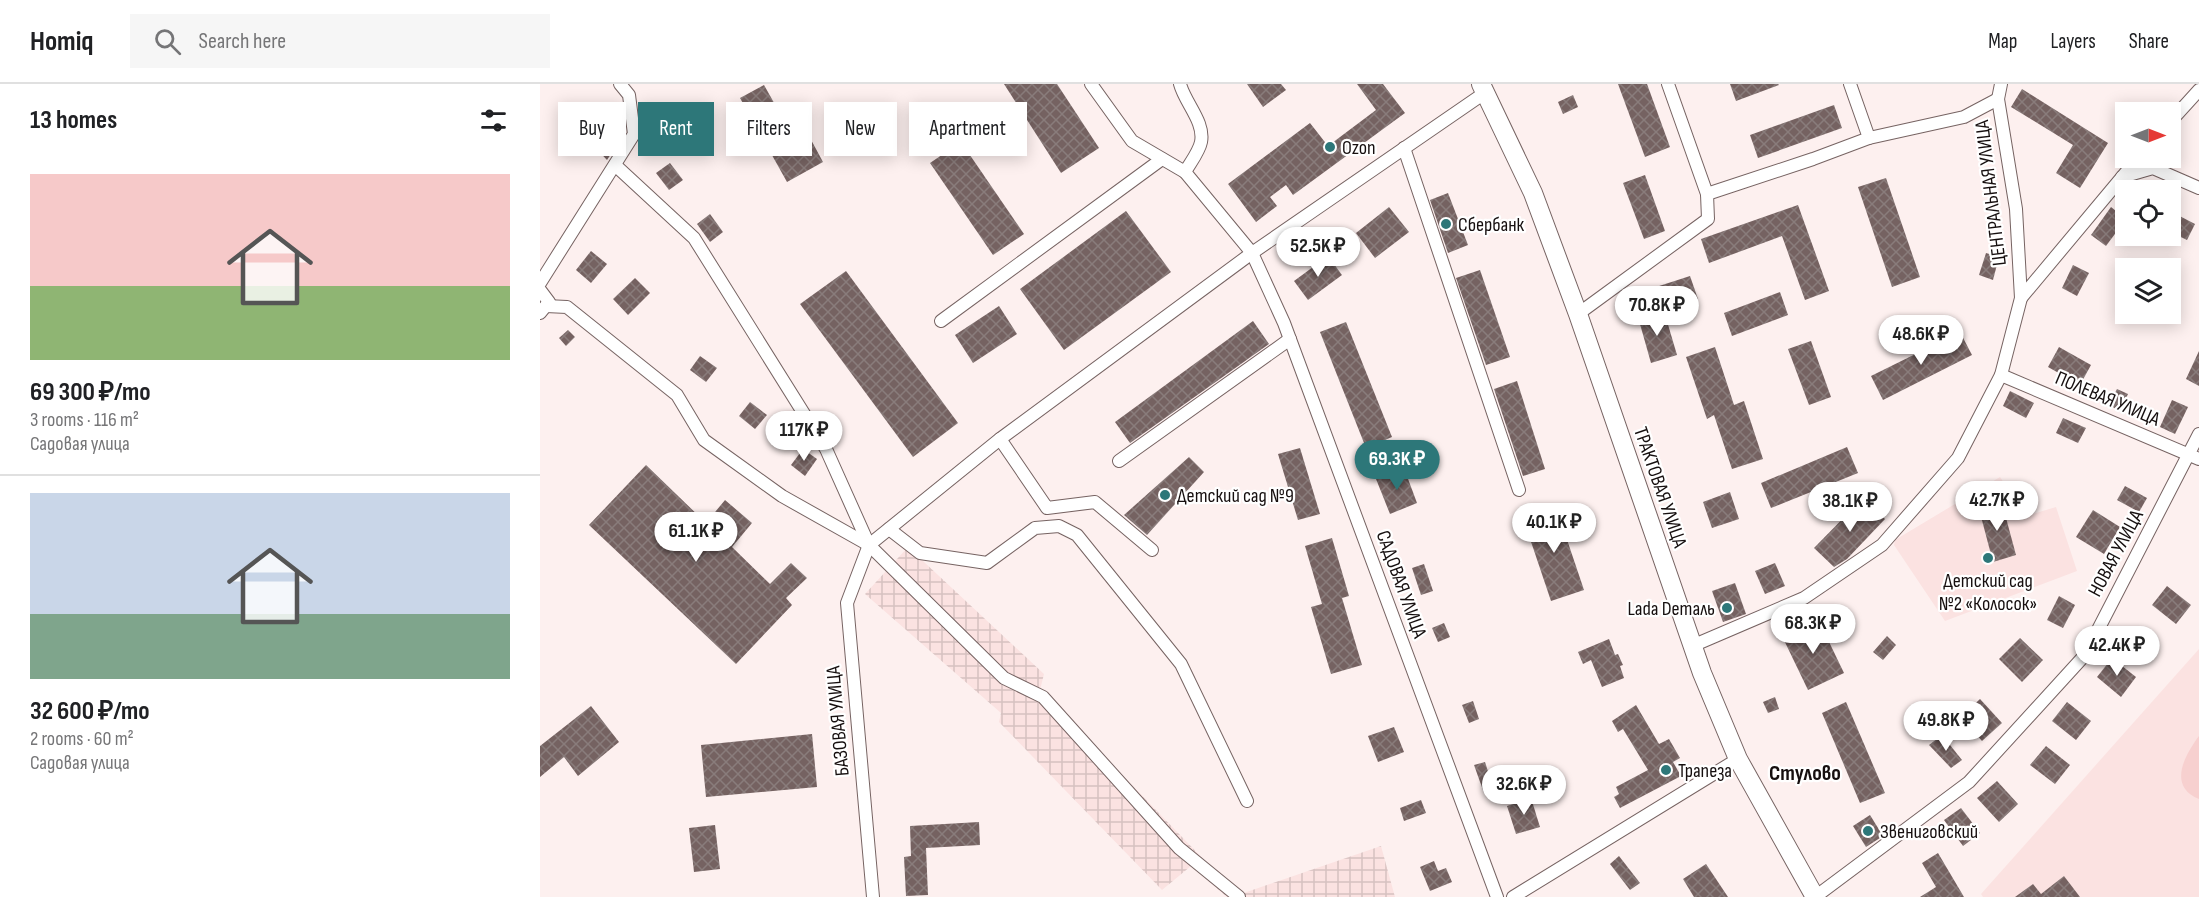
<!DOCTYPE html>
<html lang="en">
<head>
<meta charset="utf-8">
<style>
  :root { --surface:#fff; --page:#f6f6f6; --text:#202124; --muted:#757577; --line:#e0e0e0; --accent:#2d7779 }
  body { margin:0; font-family:"Sofia Sans Condensed",sans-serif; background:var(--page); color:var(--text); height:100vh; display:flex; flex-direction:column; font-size:22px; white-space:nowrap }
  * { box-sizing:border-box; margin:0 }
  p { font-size:20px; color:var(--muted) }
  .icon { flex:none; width:33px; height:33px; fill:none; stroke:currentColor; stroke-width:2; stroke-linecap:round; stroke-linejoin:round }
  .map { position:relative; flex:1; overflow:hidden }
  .details { display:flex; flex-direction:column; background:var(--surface); width:540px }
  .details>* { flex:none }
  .top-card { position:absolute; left:18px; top:18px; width:570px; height:54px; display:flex; gap:12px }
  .needle { width:39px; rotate:90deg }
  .buttons { position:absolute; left:1575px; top:18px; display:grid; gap:12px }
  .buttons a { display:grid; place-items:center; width:66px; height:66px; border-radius:0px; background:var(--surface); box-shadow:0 3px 15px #0003; font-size:30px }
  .price { position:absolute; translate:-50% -51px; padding:0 14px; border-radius:21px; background:#fff; color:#222; font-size:20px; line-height:39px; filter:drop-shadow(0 2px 3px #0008) }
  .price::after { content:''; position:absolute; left:50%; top:36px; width:18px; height:14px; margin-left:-9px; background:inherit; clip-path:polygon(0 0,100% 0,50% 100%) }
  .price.current { background:var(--accent); color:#fff }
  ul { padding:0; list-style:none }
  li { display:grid; align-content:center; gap:12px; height:318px; padding:0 30px }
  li+li { border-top:2px solid var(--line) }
  li span { display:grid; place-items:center; height:186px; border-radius:0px; color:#555 }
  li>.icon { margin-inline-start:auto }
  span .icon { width:108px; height:108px; fill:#fffc; stroke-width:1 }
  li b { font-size:26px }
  h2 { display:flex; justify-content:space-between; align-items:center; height:72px; padding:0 30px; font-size:26px }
  .tag { padding:0 21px; border-radius:0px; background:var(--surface); box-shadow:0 3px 15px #0003; font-size:21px; line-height:54px }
  .tag.current { background:var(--accent); color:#fff }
  header { display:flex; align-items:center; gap:36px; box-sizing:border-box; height:84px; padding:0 30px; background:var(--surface); border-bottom:2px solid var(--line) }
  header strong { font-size:28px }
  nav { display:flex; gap:33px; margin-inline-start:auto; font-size:21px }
  .search { width:420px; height:54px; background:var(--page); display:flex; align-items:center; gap:15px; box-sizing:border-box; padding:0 21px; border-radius:0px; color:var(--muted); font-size:22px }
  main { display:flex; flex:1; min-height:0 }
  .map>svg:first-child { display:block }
</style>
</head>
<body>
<header>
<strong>Homiq</strong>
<div class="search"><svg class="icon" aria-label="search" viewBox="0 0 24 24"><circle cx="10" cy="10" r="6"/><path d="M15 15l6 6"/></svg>Search here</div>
<nav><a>Map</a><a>Layers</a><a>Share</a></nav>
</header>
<main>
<section class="details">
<h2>13 homes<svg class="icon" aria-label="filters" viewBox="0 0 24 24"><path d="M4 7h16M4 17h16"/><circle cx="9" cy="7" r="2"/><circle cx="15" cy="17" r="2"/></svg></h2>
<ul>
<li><span style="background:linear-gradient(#f6c9c9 60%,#8fb573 0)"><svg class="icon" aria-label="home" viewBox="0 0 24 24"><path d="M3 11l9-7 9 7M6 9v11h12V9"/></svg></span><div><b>69 300 ₽/mo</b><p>3 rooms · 116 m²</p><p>Садовая улица</p></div></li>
<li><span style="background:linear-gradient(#c9d6e8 65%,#7fa58c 0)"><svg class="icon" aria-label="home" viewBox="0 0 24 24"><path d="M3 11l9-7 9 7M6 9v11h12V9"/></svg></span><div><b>32 600 ₽/mo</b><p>2 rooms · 60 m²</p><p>Садовая улица</p></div></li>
</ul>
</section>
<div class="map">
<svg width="1659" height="813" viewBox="0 0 1659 813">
  <defs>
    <pattern id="industrial-grid" width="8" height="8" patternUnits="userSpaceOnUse" patternTransform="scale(1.5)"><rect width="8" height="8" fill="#fbe2e1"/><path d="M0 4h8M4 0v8" fill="none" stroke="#d6c1c0"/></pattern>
    <pattern id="building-cross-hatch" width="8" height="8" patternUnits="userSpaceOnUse" patternTransform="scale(1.5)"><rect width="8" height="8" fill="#756261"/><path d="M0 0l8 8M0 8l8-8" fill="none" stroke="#897c7b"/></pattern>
  </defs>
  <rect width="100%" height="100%" fill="#fdf0ef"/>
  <!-- built -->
  <g fill="#fbe2e1">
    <polygon points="1460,393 1486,432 1516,423 1537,487 1405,537 1354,461 1355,456"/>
    <polygon points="1659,565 1659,813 1443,813 1441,810"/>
  </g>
  <!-- industrial -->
  <polygon fill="url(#industrial-grid)" points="368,463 504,590 500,606 698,811 841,762 855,813 687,813 651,782 622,806 459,638 461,629 325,510"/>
  <!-- pitch -->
  <path fill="#f7d0cf" d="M 1659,652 L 1659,715 C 1627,702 1645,671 1659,652 Z"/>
  <!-- building -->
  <g fill="url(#building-cross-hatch)">
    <polygon points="464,0 517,0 559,64 521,89"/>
    <polygon points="707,0 741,0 746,6 723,23"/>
    <polygon points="817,0 843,0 865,29 753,111 746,101 730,113 737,122 716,138 688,100 770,39 788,62 836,26"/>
    <polygon points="1078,0 1107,0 1130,63 1105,73"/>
    <polygon points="1190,0 1238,0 1239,1 1196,17"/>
    <polygon points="224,1 242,33 255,26 283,78 247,98 200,14"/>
    <polygon points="1482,5 1568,59 1540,104 1516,89 1533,61 1471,23"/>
    <polygon points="1033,11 1038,23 1023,30 1018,18"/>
    <polygon points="1294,21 1302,44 1218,74 1210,51"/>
    <polygon points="67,46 79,58 67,76 52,60"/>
    <polygon points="421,58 484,150 453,171 390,79"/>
    <polygon points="130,79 143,96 129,106 116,89"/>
    <polygon points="1105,91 1125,147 1104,155 1083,99"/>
    <polygon points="1346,94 1380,193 1352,203 1318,103"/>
    <polygon points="908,109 928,161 908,169 890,116"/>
    <polygon points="1258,121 1289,207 1265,216 1242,152 1169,179 1161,155"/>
    <polygon points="849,123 869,148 835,174 816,149"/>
    <polygon points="1571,123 1586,135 1566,162 1551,151"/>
    <polygon points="586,127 631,188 524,266 480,205"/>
    <polygon points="1630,127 1655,140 1647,156 1630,148"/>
    <polygon points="170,130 183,148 170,158 157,140"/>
    <polygon points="51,167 67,180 51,199 36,186"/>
    <polygon points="1446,169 1459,173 1453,196 1439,191"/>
    <polygon points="788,172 802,191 768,216 754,197"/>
    <polygon points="1533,181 1549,189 1537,212 1522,204"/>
    <polygon points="940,186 970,273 946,281 916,194"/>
    <polygon points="306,187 418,339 373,373 260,220"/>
    <polygon points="1150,192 1158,215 1124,227 1116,203"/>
    <polygon points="95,194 110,209 88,231 73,215"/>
    <polygon points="1240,208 1248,231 1192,252 1184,229"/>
    <polygon points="459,222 477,250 433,279 415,251"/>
    <polygon points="1124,227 1137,271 1111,279 1098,233"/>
    <polygon points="713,237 729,260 590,359 575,338"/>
    <polygon points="806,238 852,353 826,364 780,248"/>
    <polygon points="28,246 35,253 26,262 19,254"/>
    <polygon points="1420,248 1432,271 1343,316 1331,292"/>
    <polygon points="1271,257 1291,313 1269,321 1248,265"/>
    <polygon points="1175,263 1194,321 1204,317 1223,375 1192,385 1174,331 1167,335 1146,273"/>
    <polygon points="1519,263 1551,281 1540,301 1508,283"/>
    <polygon points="1659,267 1659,302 1646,295"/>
    <polygon points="160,272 177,284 166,298 150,286"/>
    <polygon points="977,297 1005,385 983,392 954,305"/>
    <polygon points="1577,305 1588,310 1580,327 1569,321"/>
    <polygon points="1470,307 1494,319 1486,334 1463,322"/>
    <polygon points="1632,316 1648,323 1635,350 1620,343"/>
    <polygon points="210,318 227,331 215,345 199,332"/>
    <polygon points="1523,334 1546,344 1538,359 1516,349"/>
    <polygon points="1307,363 1318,389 1231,424 1221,399"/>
    <polygon points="760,364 780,430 758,436 738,370"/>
    <polygon points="263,365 277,375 265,392 251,381"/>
    <polygon points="649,373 664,388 607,451 584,431"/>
    <polygon points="106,381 166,439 185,416 212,439 192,463 230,500 251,479 267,494 246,514 252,521 196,580 49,441"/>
    <polygon points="864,384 877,419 850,430 836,395"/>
    <polygon points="1585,402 1607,414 1599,428 1577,416"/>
    <polygon points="1190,408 1199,435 1172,444 1163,418"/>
    <polygon points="1323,414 1345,435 1307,475 1294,483 1274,464"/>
    <polygon points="1462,419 1476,471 1453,478 1439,425"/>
    <polygon points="1016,423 1044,506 1011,517 983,434"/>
    <polygon points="1553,426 1580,443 1564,470 1536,453"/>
    <polygon points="792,454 809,512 802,514 822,581 791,590 771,523 782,520 765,462"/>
    <polygon points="1235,479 1245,502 1225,510 1215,487"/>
    <polygon points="884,480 893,507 881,511 872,484"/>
    <polygon points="1195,499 1206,530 1183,538 1172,507"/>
    <polygon points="1627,502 1651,521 1636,540 1612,521"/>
    <polygon points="1519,512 1535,521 1523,544 1507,536"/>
    <polygon points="1278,535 1304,589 1268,606 1242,552"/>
    <polygon points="904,539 910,553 898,558 892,544"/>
    <polygon points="1347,552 1356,561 1343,576 1333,568"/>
    <polygon points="1480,554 1503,576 1482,598 1459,575"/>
    <polygon points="1069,555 1075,571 1078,570 1083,581 1080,582 1084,594 1062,603 1051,576 1043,580 1038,568"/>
    <polygon points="1572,574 1596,593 1581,613 1557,593"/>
    <polygon points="1235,613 1239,625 1228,629 1223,618"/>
    <polygon points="1440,615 1462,639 1442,657 1421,633"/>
    <polygon points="933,617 939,635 929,639 922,621"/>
    <polygon points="1306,618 1345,709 1320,719 1282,629"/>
    <polygon points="1527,618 1551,637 1536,656 1512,637"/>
    <polygon points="1096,621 1119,660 1129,655 1140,674 1133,678 1141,692 1080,724 1074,713 1079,710 1076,703 1108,686 1083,645 1078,648 1072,637"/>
    <polygon points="51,622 79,658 38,692 24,673 0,693 0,662"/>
    <polygon points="854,643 864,668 838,678 828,652"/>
    <polygon points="272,650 277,703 166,713 161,661"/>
    <polygon points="1402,651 1422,676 1411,684 1389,661"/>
    <polygon points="1506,662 1530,681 1515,700 1490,681"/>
    <polygon points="945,678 954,706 944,709 934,681"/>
    <polygon points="1457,697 1478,720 1459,738 1437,714"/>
    <polygon points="991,714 1000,743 976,750 967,722"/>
    <polygon points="881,716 886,729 864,737 860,724"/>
    <polygon points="1421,724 1440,749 1423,762 1404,736"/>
    <polygon points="1330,731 1343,752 1326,763 1313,742"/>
    <polygon points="439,738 440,761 386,764 388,811 366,812 364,773 371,772 370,742"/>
    <polygon points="175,741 180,785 154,788 149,744"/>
    <polygon points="1398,769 1424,813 1380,813 1396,803 1382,779"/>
    <polygon points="1079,772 1100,799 1090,806 1070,780"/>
    <polygon points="894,777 898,787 906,784 912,798 890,807 880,783"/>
    <polygon points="1166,780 1188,813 1154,813 1143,795"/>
    <polygon points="1524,792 1540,813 1475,813 1493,800 1501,810"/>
  </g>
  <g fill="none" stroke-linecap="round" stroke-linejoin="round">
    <defs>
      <g id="minor">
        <polyline points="551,0 592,57 645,88"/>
        <path d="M 640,0 C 645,19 665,38 661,58 C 659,68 650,79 645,88 L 712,169 L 744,239 L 957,813"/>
        <polyline points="1630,38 1659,6"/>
        <polyline points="1329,54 1424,33 1458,15"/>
        <polyline points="864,64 979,406"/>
        <polyline points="75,81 154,154 286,365 329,461"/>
        <polyline points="1582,93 1613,84 1659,104"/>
        <polyline points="1167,110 1273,75 1329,54 1310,0"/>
        <polyline points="0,199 94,50 89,11 80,0"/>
        <polyline points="0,206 9,218 0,229"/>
        <polyline points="1481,214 1598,74"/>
        <polyline points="6,222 27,223 137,311 164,356 242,412 329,461 464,594 503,613 639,764 699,813"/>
        <polyline points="1038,230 1168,135 1167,110 1128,0"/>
        <polyline points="401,237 622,75"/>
        <polyline points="1461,291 1659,375"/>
        <polyline points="460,355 507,424 555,418 612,466"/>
        <polyline points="579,377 750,255"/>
        <polyline points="349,445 380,469 447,479 495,444 519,442 537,451 641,580 707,717"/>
        <polyline points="1152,562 1264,514 1342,461 1418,374 1461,291 1481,214 1476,125 1458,15 1461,0"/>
        <polyline points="333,813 307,519 329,461 460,355 712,169 946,8"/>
        <polyline points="973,813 1198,675"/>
        <polyline points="1275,813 1429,698 1545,571 1659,350"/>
      </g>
      <polyline id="highway" points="941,0 993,109 1038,230 1162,589 1198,675 1275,813"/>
    </defs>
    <!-- minor casing -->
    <use href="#minor" stroke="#766362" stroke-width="14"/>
    <!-- highway casing -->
    <use href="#highway" stroke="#766362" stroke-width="20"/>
    <!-- minor -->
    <use href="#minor" stroke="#fff" stroke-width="12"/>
    <!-- highway -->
    <use href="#highway" stroke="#fff" stroke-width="18"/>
  </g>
  <!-- markers -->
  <g fill="#2d7779" stroke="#fff" stroke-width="2">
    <circle cx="790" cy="63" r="6"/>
    <circle cx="906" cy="140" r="6"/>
    <circle cx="625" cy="411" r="6"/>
    <circle cx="1448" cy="474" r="6"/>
    <circle cx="1187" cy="524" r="6"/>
    <circle cx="1126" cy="686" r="6"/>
    <circle cx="1328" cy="747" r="6"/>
  </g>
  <g text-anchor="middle" stroke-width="4.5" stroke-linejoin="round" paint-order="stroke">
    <!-- poi labels -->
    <g font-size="20" fill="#160f0f" stroke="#fff" text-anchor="start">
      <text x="802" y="70">Ozon</text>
      <text x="918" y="147">Сбербанк</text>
      <text x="637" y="418">Детский сад №9</text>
      <text x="1448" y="503" text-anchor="middle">Детский сад<tspan x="1448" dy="23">№2 «Колосок»</tspan></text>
      <text x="1175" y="531" text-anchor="end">Lada Dеталь</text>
      <text x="1138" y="693">Трапеза</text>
      <text x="1340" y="754">Звениговский</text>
    </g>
    <!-- street labels -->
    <g font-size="20" fill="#160f0f" stroke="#fff">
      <text transform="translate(1450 109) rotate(-97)" y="7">ЦЕНТРАЛЬНАЯ УЛИЦА</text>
      <text transform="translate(1568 314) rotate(23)" y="7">ПОЛЕВАЯ УЛИЦА</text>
      <text transform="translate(1121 403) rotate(71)" y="7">ТРАКТОВАЯ УЛИЦА</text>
      <text transform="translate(1575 469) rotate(-62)" y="7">НОВАЯ УЛИЦА</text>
      <text transform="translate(862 500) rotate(70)" y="7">САДОВАЯ УЛИЦА</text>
      <text transform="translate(297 637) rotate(-95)" y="7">БАЗОВАЯ УЛИЦА</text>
    </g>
    <!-- quarter labels -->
    <g font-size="22" font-weight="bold" fill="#160f0f" stroke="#fff">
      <text x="1265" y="696">Стулово</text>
    </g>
  </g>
</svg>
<div class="buttons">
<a><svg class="needle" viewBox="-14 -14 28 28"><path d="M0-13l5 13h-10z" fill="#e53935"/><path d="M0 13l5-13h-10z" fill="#757577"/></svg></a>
<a><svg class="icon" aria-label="locate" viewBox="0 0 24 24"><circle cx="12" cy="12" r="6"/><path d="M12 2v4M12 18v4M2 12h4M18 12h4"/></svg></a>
<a><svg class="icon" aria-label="layers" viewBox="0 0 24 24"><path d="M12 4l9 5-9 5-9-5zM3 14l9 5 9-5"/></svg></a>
</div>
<b class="price" style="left:778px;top:194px">52.5K ₽</b>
<b class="price" style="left:1117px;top:253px">70.8K ₽</b>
<b class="price" style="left:1381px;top:282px">48.6K ₽</b>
<b class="price" style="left:264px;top:378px">117K ₽</b>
<b class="price current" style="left:857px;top:407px">69.3K ₽</b>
<b class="price" style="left:1457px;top:448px">42.7K ₽</b>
<b class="price" style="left:1310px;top:449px">38.1K ₽</b>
<b class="price" style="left:1014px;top:470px">40.1K ₽</b>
<b class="price" style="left:156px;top:479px">61.1K ₽</b>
<b class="price" style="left:1273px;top:571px">68.3K ₽</b>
<b class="price" style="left:1577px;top:593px">42.4K ₽</b>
<b class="price" style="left:1406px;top:668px">49.8K ₽</b>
<b class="price" style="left:984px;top:732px">32.6K ₽</b>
<div class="top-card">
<a class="tag">Buy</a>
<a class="tag current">Rent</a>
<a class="tag">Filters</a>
<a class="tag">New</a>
<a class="tag">Apartment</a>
</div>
</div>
</main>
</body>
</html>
